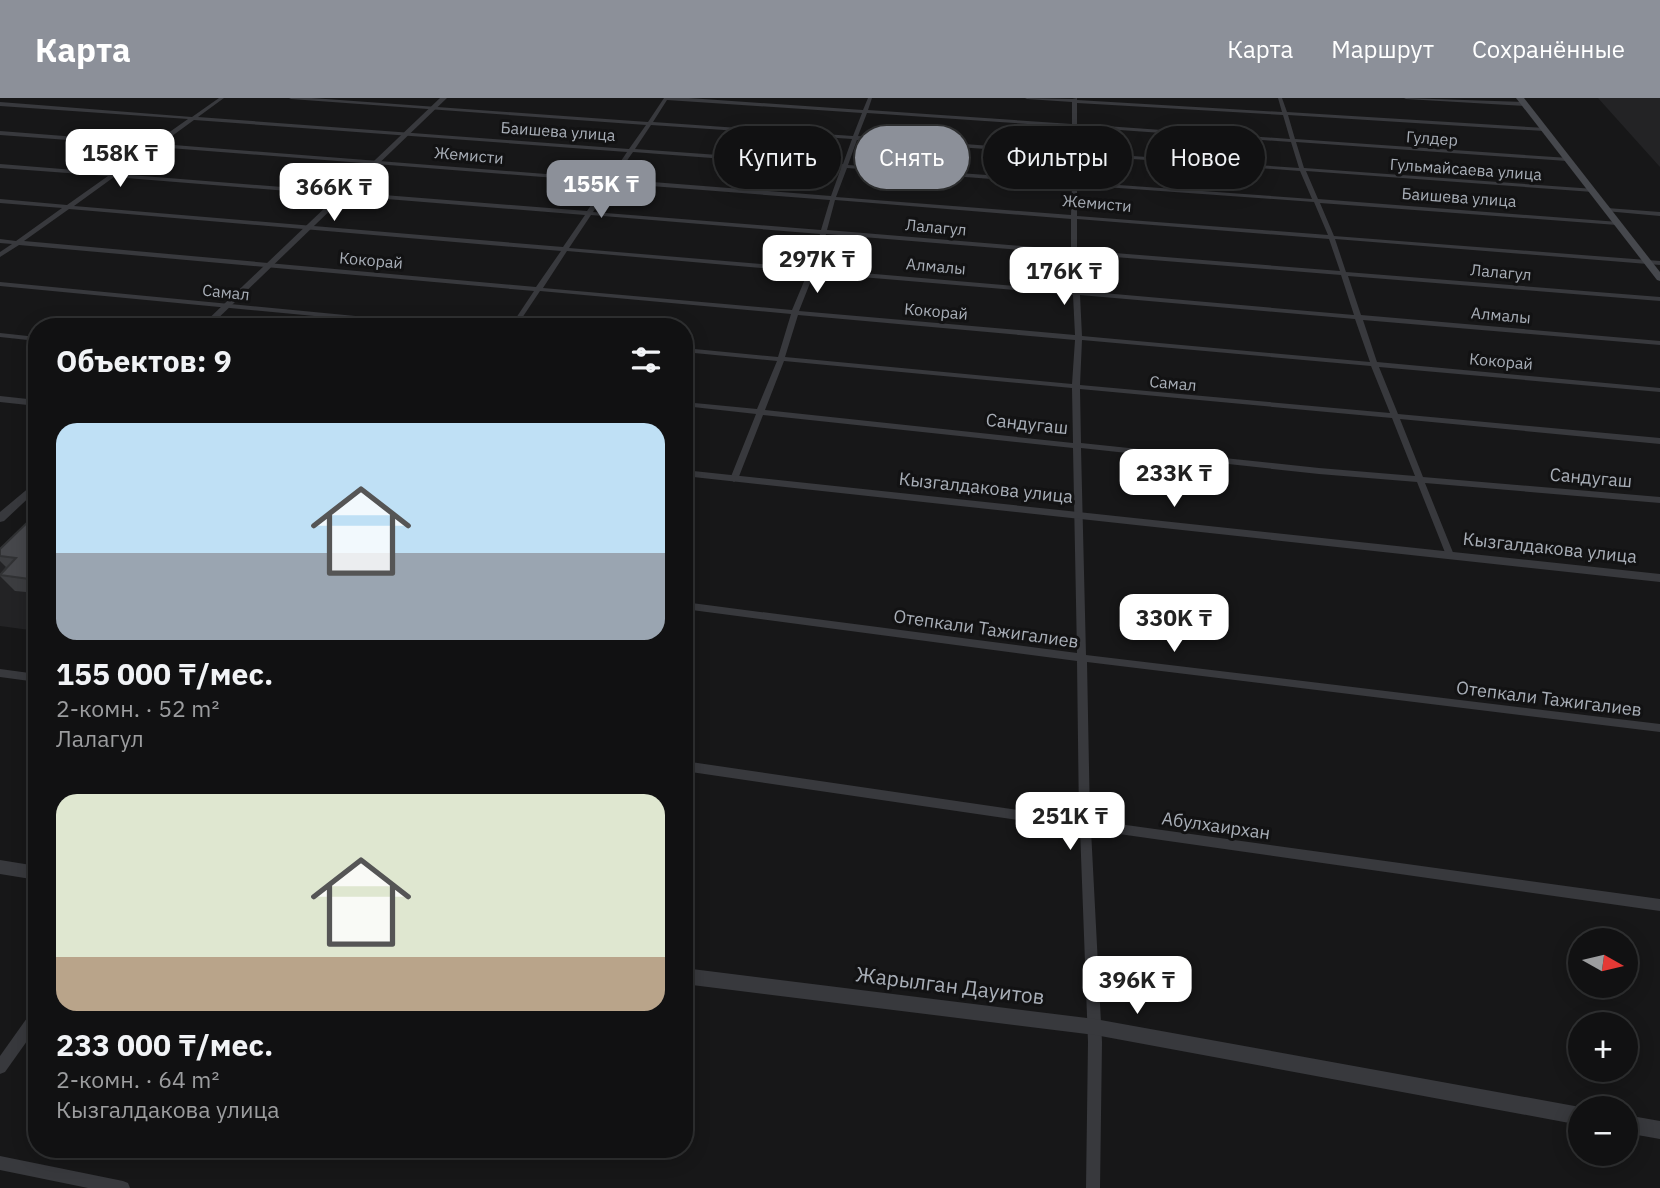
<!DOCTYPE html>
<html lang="ru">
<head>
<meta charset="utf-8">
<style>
  :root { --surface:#111112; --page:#1a1a1b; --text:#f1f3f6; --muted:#9c9d9f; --line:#303132; --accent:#8c9099 }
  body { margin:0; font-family:"IBM Plex Sans",sans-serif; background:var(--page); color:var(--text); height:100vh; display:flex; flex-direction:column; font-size:26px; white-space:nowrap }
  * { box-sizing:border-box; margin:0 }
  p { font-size:23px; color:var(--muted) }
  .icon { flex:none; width:38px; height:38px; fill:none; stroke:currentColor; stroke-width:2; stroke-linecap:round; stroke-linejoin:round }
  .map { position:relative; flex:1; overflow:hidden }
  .panel { position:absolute; left:28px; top:220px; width:665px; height:840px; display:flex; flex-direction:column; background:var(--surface); border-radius:28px; box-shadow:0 4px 18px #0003,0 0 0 2px var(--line) }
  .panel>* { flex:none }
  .banner { position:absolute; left:714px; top:28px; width:665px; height:63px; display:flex; gap:14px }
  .needle { width:46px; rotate:98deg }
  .tools { position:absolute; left:1568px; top:830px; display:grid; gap:14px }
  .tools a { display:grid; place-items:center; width:70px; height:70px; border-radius:50%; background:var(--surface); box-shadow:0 4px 18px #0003,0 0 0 2px var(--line); font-size:35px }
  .price { position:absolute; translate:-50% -60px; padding:0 16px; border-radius:14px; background:#fff; color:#222; font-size:23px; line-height:46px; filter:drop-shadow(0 2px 4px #0008) }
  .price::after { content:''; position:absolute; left:50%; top:42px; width:21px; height:16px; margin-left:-10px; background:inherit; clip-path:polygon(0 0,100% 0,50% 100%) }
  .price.current { background:var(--accent); color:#fff }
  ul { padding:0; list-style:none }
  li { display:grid; align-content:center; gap:14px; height:371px; padding:0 28px }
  li span { display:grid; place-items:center; height:217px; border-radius:21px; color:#555 }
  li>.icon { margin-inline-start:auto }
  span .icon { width:126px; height:126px; fill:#fffc; stroke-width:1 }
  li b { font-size:30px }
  h2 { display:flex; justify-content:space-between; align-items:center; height:84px; padding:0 28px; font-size:30px }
  .tag { padding:0 24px; border-radius:32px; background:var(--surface); box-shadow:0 4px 18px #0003,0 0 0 2px var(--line); font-size:24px; line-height:63px }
  .tag.current { background:var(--accent); color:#fff }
  header { display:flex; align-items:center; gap:42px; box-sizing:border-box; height:98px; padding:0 35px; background:var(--accent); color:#fff }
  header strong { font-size:33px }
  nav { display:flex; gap:38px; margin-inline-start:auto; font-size:24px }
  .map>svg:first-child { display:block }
</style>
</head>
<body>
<header>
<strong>Карта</strong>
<nav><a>Карта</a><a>Маршрут</a><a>Сохранённые</a></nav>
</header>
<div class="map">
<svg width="1660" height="1090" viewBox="0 0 1660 1090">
  <rect width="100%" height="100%" fill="#171718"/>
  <!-- built -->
  <g fill="#232325">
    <polygon points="1598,0 1660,0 1660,69"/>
    <polygon points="37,420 37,533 0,528 0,456"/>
  </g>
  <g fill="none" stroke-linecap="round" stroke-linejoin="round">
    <!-- minor -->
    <g fill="#38393d" fill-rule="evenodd">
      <path d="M 219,0 L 224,0 L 198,19 L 629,51 L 646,27 L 291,1 L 289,0 L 312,0 L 648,24 L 664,0 L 689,0 L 863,12 L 868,0 L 872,0 L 868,12 L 1072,26 L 1072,4 L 1027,1 L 1025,0 L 1072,1 L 1077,0 L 1077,2 L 1282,14 L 1278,0 L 1282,0 L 1287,14 L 1546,30 L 1547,31 L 1544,33 L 1288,17 L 1295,41 L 1569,60 L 1570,61 L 1567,63 L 1296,44 L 1304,70 L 1595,91 L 1595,93 L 1593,94 L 1306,73 L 1318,101 L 1619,124 L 1620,125 L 1617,127 L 1320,105 L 1334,138 L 1660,163 L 1660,167 L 1335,141 L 1346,174 L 1660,199 L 1660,203 L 1348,178 L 1361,217 L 1660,243 L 1660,247 L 1363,222 L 1377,264 L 1660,290 L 1660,294 L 1379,269 L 1398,316 L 1660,340 L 1660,346 L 1400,321 L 1423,379 L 1660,399 L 1660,405 L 1425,385 L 1454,457 L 1450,460 L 1446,457 L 1417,384 L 1319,376 L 1081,350 L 1086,557 L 1660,626 L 1660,634 L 1087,564 L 1090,722 L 1660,801 L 1660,813 L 1091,732 L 1102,944 L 1100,1090 L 1086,1090 L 1088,944 L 1080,731 L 684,673 L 684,663 L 1079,721 L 1077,563 L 684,511 L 684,504 L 1077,555 L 1073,350 L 763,317 L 738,381 L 734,384 L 730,381 L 756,316 L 684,308 L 684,304 L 757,311 L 777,263 L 684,254 L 684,250 L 778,259 L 791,216 L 540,193 L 516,229 L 510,229 L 534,193 L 19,147 L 0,159 L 0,154 L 12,146 L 0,145 L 0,141 L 16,143 L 62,110 L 0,105 L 0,101 L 67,107 L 108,78 L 0,70 L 0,66 L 112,75 L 150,48 L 0,37 L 0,33 L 154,45 L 188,21 L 0,8 L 0,4 L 192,19 ZM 667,2 L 862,15 L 853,38 L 653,24 ZM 1077,5 L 1283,17 L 1290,41 L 1077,26 ZM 867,15 L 1072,29 L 1072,54 L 858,38 ZM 194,22 L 627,54 L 609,81 L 161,46 ZM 651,27 L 852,41 L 843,66 L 635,51 ZM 1077,29 L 1291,44 L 1299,70 L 1077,54 ZM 857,42 L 1072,57 L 1072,83 L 848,67 ZM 156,49 L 607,84 L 587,113 L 118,76 ZM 633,54 L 841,70 L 831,98 L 614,81 ZM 1077,57 L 1300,73 L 1312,101 L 1077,84 ZM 847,70 L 1072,87 L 1071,117 L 836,99 ZM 114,79 L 585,117 L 563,149 L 74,108 ZM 612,85 L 830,102 L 821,132 L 593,114 ZM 1077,87 L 1314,104 L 1328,137 L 1077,118 ZM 835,102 L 1071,121 L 1071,152 L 827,132 ZM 69,111 L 561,153 L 536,189 L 24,143 ZM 591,117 L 820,136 L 809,170 L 569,150 ZM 1077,121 L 1329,141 L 1340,173 L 1077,152 ZM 826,136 L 1071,156 L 1073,193 L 816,171 ZM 567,153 L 808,174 L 792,212 L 543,190 ZM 1077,156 L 1341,177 L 1354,217 L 1080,193 ZM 814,175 L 1073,197 L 1075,237 L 799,213 ZM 1080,197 L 1355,221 L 1370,264 L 1082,238 ZM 798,217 L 1075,242 L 1072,286 L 785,259 ZM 1082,242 L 1371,268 L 1390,315 L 1080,287 ZM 784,263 L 1072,290 L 1073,345 L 765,312 ZM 1080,291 L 1392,320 L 1415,378 L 1319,370 L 1081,345 Z"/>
      <polygon points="1404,0 1525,4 1528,6 1525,8 1406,1"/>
      <polygon points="1607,110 1660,114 1660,118 1605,113 1604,112"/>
      <polygon points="0,184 449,227 452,229 430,229 0,188"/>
      <polygon points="0,235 37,239 37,243 0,239"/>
      <polygon points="0,571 37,576 37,584 0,579"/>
      <polygon points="37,912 37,929 5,974 0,976 0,958 32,913"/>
      <polygon points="0,1058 123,1083 128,1085 130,1090 88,1090 0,1072"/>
    </g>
    <!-- tertiary -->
    <g fill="#38393d" fill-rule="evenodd">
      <polygon points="440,0 447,0 209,229 200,229"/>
      <polygon points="0,298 37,302 37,308 0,304"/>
      <polygon points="684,372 1660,476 1660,484 684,378"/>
      <polygon points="37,383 37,392 4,423 0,424 0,414"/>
      <polygon points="0,762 37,768 37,782 0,776"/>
      <polygon points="684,870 1095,921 1580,1009 1580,1027 1095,937 684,886"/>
      <polygon points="1626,1017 1660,1023 1660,1041 1626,1035"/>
    </g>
    <!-- secondary -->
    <polygon fill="#46484d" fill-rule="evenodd" points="1516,0 1524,0 1660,174 1660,183 1657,182"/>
  </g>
  <!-- wall -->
  <polygon fill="#3c3d40" points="37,415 37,495 15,493 0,478 0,476 6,469 0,463 0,451"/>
  <!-- building -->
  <polygon fill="#46474b" stroke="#313234" stroke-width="2" points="37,415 37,439 31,445 37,446 37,482 0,477 16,460 0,458 0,451"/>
  <g text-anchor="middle" stroke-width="6" stroke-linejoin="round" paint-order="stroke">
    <!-- far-street labels -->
    <g font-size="16" fill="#a9afb8" stroke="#121213">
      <text transform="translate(558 33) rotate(4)" y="6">Баишева улица</text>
      <text transform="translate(1432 40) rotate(4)" y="6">Гулдер</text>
      <text transform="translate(469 57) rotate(5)" y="6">Жемисти</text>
      <text transform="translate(1466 71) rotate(4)" y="6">Гульмайсаева улица</text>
      <text transform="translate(1459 99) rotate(4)" y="6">Баишева улица</text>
      <text transform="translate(1097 105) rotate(5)" y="6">Жемисти</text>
      <text transform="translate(936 129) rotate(5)" y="6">Лалагул</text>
      <text transform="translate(371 162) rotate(5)" y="6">Кокорай</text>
      <text transform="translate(936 168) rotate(5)" y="6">Алмалы</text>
      <text transform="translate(1501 174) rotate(5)" y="6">Лалагул</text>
      <text transform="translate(226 194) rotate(6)" y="6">Самал</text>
      <text transform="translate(936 213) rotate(5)" y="6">Кокорай</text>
      <text transform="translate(1501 217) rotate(5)" y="6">Алмалы</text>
      <text transform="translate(1501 263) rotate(5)" y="6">Кокорай</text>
      <text transform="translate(1173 285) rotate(5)" y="6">Самал</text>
    </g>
    <!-- street labels -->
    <g font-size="18" fill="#a9afb8" stroke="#121213">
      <text transform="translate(1027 326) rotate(6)" y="6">Сандугаш</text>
      <text transform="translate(1591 380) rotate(5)" y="6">Сандугаш</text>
      <text transform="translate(986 390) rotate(6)" y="6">Кызгалдакова улица</text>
      <text transform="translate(1550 450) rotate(6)" y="6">Кызгалдакова улица</text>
      <text transform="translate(986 531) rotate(8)" y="6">Отепкали Тажигалиев</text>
      <text transform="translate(1549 601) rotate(7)" y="6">Отепкали Тажигалиев</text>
      <text transform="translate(1216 728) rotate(8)" y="6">Абулхаирхан</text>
    </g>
    <!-- near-street labels -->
    <g font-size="21" fill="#a9afb8" stroke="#121213">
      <text transform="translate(950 888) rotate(7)" y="7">Жарылган Дауитов</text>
    </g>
  </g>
</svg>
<div class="tools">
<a><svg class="needle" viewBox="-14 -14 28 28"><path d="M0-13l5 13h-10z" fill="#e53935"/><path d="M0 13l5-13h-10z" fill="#9c9d9f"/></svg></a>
<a>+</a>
<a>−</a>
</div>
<b class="price" style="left:120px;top:91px">158K ₸</b>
<b class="price current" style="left:601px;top:122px">155K ₸</b>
<b class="price" style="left:334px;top:125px">366K ₸</b>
<b class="price" style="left:817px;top:197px">297K ₸</b>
<b class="price" style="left:1064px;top:209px">176K ₸</b>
<b class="price" style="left:1174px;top:411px">233K ₸</b>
<b class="price" style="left:1174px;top:556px">330K ₸</b>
<b class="price" style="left:1070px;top:754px">251K ₸</b>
<b class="price" style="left:1137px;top:918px">396K ₸</b>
<div class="banner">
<a class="tag">Купить</a>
<a class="tag current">Снять</a>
<a class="tag">Фильтры</a>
<a class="tag">Новое</a>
</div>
<section class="panel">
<h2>Объектов: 9<svg class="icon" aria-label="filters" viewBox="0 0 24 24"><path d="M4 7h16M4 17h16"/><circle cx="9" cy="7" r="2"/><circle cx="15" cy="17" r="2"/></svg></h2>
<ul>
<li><span style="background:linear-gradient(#bfe0f5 60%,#9aa5b1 0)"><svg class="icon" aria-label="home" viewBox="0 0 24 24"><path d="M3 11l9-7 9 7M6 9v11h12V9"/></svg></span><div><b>155 000 ₸/мес.</b><p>2-комн. · 52 m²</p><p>Лалагул</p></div></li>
<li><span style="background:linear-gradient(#dfe7d0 75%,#b9a48a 0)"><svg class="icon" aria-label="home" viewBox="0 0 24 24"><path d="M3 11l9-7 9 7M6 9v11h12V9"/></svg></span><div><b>233 000 ₸/мес.</b><p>2-комн. · 64 m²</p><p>Кызгалдакова улица</p></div></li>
</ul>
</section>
</div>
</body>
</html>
